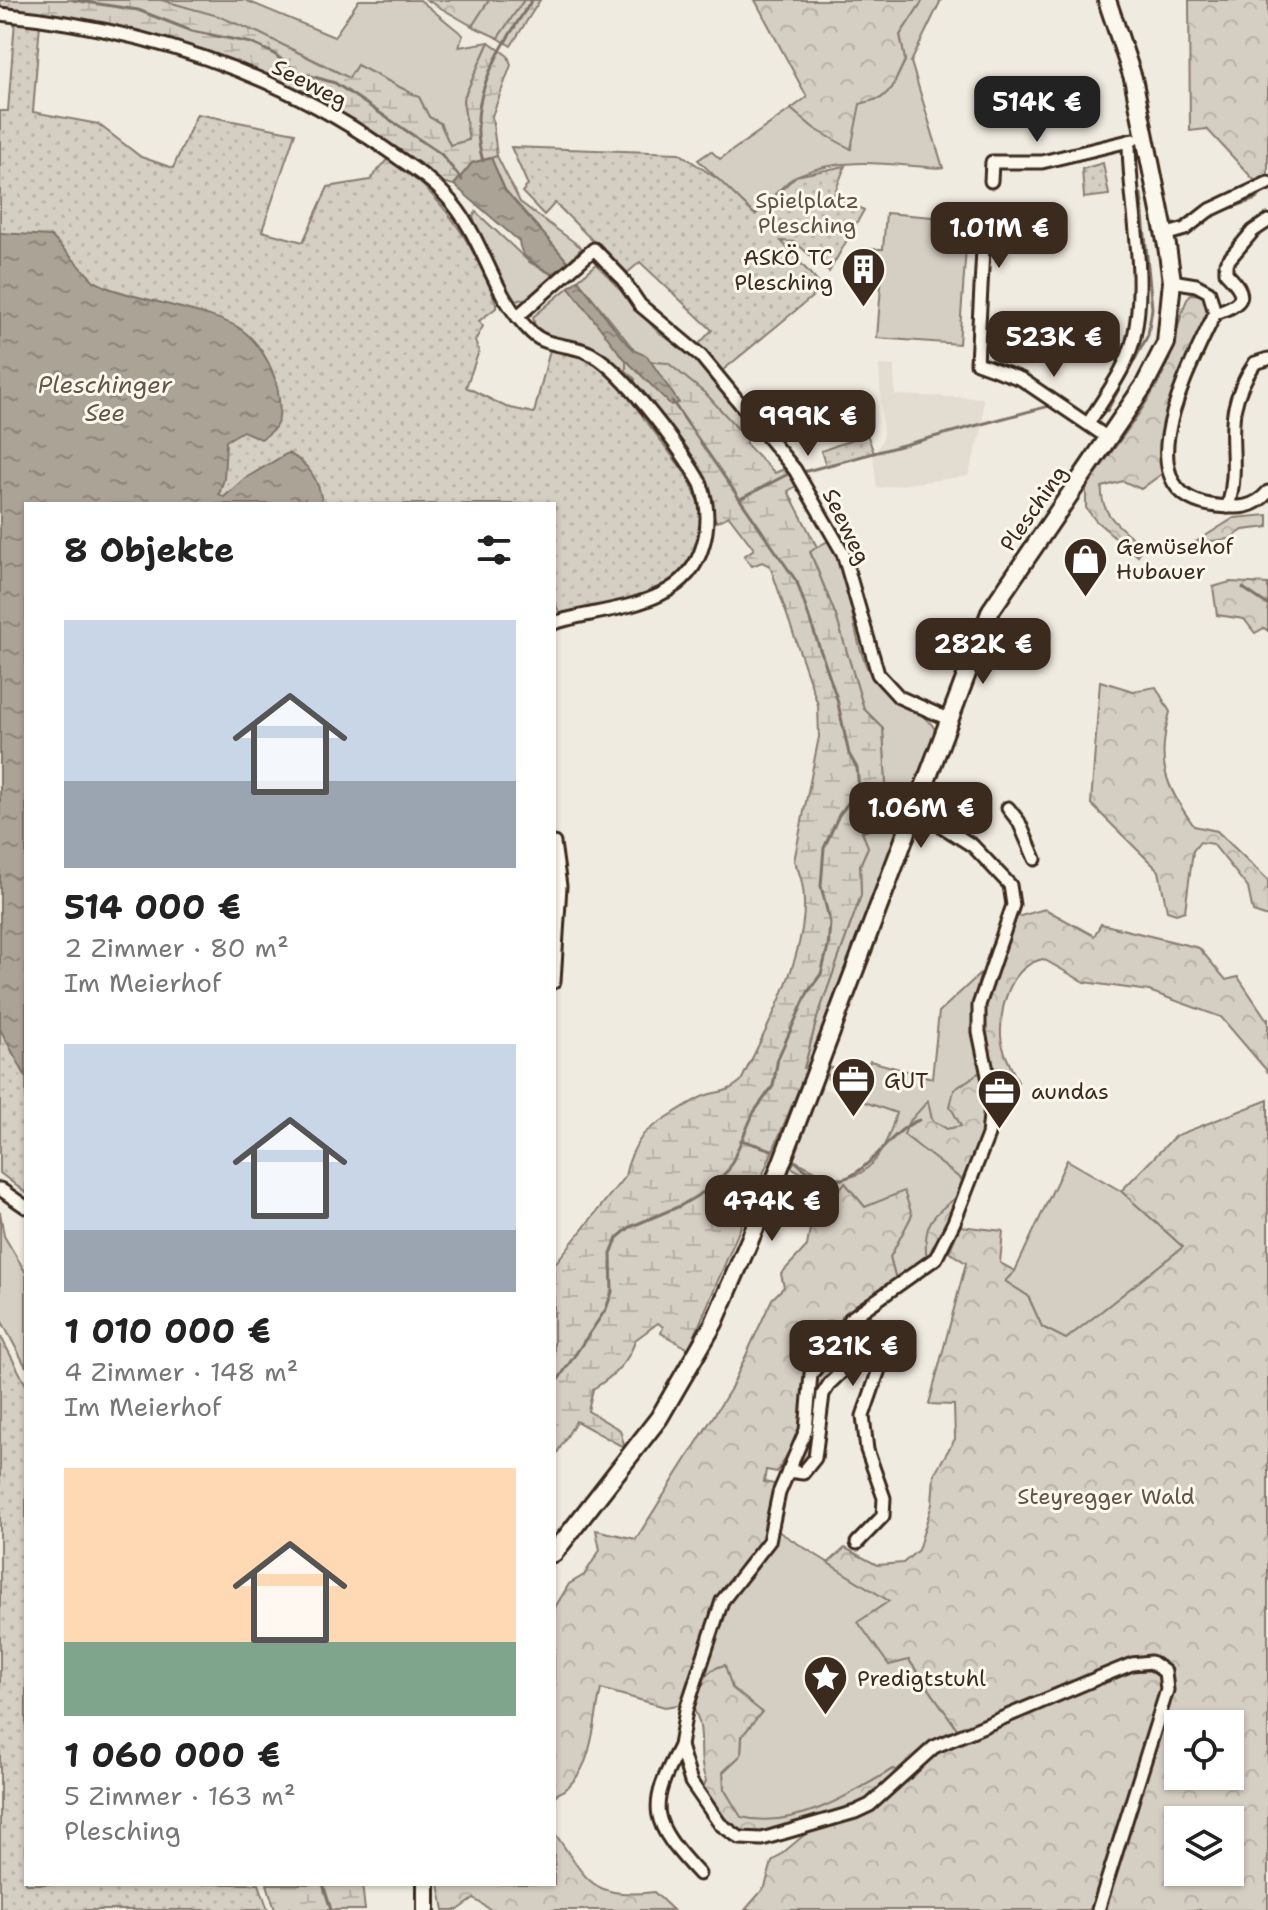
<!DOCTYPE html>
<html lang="de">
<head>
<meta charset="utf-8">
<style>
  :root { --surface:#fff; --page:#f2f2f2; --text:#222; --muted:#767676; --accent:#3b2a1e }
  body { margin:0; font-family:"Shantell Sans",sans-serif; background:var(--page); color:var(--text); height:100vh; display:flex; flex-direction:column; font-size:30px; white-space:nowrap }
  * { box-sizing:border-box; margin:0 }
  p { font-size:26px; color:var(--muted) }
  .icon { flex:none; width:44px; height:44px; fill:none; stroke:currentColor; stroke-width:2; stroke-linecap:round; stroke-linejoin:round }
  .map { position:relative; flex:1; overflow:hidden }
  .details { position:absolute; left:24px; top:502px; width:532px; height:1384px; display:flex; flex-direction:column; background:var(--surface); border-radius:0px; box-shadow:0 2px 6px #0004 }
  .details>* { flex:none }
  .controls { position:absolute; left:1164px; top:1710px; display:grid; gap:16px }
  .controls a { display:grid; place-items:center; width:80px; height:80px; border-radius:0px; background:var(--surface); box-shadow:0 2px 6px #0004; font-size:40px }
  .price { position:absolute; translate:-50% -68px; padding:0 18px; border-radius:16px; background:var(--accent); color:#fff; font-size:26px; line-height:52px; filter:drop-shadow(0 2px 4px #0008) }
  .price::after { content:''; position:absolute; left:50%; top:48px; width:24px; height:18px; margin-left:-12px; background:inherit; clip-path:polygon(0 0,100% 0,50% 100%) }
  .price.active { background:#222; color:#fff }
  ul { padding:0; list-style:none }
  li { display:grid; align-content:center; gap:16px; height:424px; padding:0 40px }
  li span { display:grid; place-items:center; height:248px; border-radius:0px; color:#555 }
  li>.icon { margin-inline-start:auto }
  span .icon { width:144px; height:144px; fill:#fffc; stroke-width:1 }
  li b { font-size:34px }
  h2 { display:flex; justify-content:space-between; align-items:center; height:96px; padding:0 40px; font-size:34px }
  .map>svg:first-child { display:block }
</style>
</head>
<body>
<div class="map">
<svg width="1268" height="1910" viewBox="0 0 1268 1910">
  <defs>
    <pattern id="forest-crowns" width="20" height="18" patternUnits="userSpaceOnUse" patternTransform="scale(2)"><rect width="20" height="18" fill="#d5cec3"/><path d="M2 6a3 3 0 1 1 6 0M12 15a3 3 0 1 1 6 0" fill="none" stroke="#b8b1a7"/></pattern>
    <pattern id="wetland-marsh" width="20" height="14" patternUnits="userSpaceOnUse" patternTransform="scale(2)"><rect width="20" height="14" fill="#d5cec3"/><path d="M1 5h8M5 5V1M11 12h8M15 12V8" fill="none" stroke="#b8b1a7"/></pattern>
    <pattern id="park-dots" width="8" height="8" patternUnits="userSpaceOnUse" patternTransform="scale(2)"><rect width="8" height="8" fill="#d5cec3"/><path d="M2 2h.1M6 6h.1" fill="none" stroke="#b8b1a7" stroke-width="1.8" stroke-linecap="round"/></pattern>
    <pattern id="water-ripples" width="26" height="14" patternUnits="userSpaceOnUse" patternTransform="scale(2)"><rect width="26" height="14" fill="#aca397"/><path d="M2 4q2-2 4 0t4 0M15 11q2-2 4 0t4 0" fill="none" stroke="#8d857b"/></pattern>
  </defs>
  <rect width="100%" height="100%" fill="#f0ebe0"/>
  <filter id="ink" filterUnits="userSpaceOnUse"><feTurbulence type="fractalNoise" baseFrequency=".0125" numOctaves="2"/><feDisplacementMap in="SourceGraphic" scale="16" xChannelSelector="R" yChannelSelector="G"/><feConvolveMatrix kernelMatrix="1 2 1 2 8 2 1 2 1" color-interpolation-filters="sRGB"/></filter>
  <g filter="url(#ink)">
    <!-- built -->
    <g fill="#e2dcd1">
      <polygon points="879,365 894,366 895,395 983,398 983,427 968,476 877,488 873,456 883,439"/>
      <polygon points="819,1087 896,1113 887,1145 875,1160 841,1178 795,1161"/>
    </g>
    <!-- grass -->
    <g fill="#d5cec3" stroke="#887c70" stroke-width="2">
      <path d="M 161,0 L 245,0 L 334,37 L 359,0 L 420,0 L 463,35 L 459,47 L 489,42 L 463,100 L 469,140 L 450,145 L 440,123 L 429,117 L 419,97 L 357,65 L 349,78 C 288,45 228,19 161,0 Z"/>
      <polygon points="489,0 524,0 498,38 472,26"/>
      <path d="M 923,0 L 941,0 L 911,62 L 943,168 C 896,166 847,155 801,174 C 785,180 768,203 755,215 L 698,160 L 711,151 L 720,159 L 791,109 L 814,128 L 857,115 L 860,103 L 881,98 L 892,88 L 905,61 L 900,35 Z"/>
      <polygon points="497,156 520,202 582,248 568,262 505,190 491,158"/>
      <polygon points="476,212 529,262 553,275 527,298 512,302 497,278 473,217"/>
      <polygon points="886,213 968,220 959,344 877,338 882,273 869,271 870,249 883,249"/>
      <polygon points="597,264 656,330 697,361 751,424 739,431 707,395 668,364 651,361 635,351 578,280"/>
      <polygon points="569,287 626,360 626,371 635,379 635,390 627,378 536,332 533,317"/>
      <path d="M 828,541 C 854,582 849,630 869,672 C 885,705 931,710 936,733 L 807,1070 L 804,1069 L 817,1018 L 861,895 L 860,865 L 868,847 L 862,832 L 888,824 L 883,728 L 864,709 L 836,616 L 810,551 Z"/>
      <path d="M 981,973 C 969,1008 975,1035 983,1070 L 954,1090 L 962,1126 L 947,1129 L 932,1120 L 927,1101 L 904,1134 L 965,1182 L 927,1262 L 896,1280 L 890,1257 L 912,1215 L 865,1207 L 845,1183 L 835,1193 L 791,1167 L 795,1161 C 807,1166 824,1177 837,1178 C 873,1181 889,1140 896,1113 L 859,1100 L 860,1090 L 828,1079 L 826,1066 L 864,1079 L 870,1061 L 932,1078 L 939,1012 Z"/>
      <polygon points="1067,1160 1121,1191 1183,1247 1066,1340 1042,1327 1028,1296 1004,1281 1015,1271"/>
      <polygon points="0,1212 4,1236 26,1273 26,1367 0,1318"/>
      <path d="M 867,1312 L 888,1337 C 823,1360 826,1401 810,1460 L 804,1468 L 797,1467 L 811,1428 L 816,1373 Z"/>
      <path d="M 776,1530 L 890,1601 L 859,1622 L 909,1660 L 958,1730 L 937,1739 L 900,1771 L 892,1769 C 849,1796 794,1830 741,1818 L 724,1789 L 723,1772 L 741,1755 L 742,1736 L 761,1712 L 731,1688 L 702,1678 L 724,1605 L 770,1551 Z"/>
    </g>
    <!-- forest -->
    <g fill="url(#forest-crowns)" stroke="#887c70" stroke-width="2" fill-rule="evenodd">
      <polygon points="427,0 489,0 472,26"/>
      <polygon points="755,0 923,0 900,35 905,60 892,88 881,98 860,104 851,149 815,129 791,109 807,97"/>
      <polygon points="1189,0 1268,0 1268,177 1255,181 1207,129 1190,131"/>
      <path d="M 1191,294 L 1204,295 C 1218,323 1189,350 1180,376 C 1169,407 1160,440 1163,473 L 1141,489 L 1123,481 L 1102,487 C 1099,515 1123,529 1142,546 L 1138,556 L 1096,521 L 1086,508 L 1086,488 C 1113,448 1148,407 1168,363 C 1175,347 1181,303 1191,294 Z"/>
      <polygon points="1268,515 1268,527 1243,530 1229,539 1194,543 1234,518"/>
      <polygon points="1230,582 1268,584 1268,631 1264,628 1255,633 1244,619 1217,615 1213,587"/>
      <path d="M 1100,681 L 1133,691 L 1156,687 L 1170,712 C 1156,762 1164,784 1194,826 L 1217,831 L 1268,880 L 1268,917 L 1253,912 L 1248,888 L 1213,844 L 1200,842 L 1193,851 L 1185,911 L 1176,914 L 1167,911 L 1159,871 L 1091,804 Z"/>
      <path d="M 1045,909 L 1094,936 L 1101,924 L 1199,948 L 1226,980 L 1238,977 L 1267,1020 L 1268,1017 L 1268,1072 L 1221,1017 L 1149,991 L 1084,982 L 1043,959 C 1011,966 1000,1004 1001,1035 C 1001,1049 1012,1069 1018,1082 L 996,1087 L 983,1024 L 985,998 L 1013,918 Z"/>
      <polygon points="983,1070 985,1127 965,1182 904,1135 908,1123 928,1101 932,1120 947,1129 961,1126 950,1106 954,1090"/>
      <path d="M 1268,1100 L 1268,1910 L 1103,1910 L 1172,1681 L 1164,1662 L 1130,1657 L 958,1730 L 909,1660 L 889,1665 L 858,1622 L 889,1601 L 828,1563 L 845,1548 L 877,1565 L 903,1563 L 918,1550 L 932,1504 L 934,1474 L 955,1439 L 954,1405 L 929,1404 L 966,1263 L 949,1252 L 960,1226 L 1003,1231 L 1000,1263 L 1015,1271 L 1005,1281 L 1028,1296 L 1042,1327 L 1066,1339 L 1183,1247 L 1121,1191 L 1175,1136 ZM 1178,1724 L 1230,1724 L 1230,1776 L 1178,1776 ZM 1178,1820 L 1230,1820 L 1230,1872 L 1178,1872 Z"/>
      <path d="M 845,1183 L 865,1207 L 904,1191 L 912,1215 L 890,1257 L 896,1280 L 855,1305 L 833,1343 L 806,1373 L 802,1387 L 801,1431 L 777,1472 L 766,1470 L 764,1482 L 774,1484 L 766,1538 L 760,1553 L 724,1586 L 683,1704 L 665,1707 L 601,1689 C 592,1728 594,1777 554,1796 L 554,1609 L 569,1584 L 584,1575 L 600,1550 L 596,1530 L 636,1539 L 730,1390 L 772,1299 L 784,1287 L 781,1274 L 807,1246 L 812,1218 Z"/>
      <path d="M 960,1195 L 939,1246 L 927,1262 C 922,1225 930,1216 960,1195 Z"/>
      <path d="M 725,1665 L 732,1688 L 762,1712 L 742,1736 L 741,1755 L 723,1772 L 724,1789 L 741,1817 C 793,1830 849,1796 893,1769 L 909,1775 L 932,1754 L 1127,1671 L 1153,1671 L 1160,1678 L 1162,1693 L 1096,1910 L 745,1910 L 765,1887 L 772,1862 L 816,1825 C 755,1836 741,1845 701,1792 L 706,1781 C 696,1756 707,1731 694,1710 C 701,1688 701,1670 725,1665 Z"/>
      <path d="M 554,1832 C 587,1879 590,1900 654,1892 L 673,1910 L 491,1910 L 474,1899 L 458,1910 L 444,1910 L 439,1884 L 554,1884 Z"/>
    </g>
    <!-- wetland -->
    <g fill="url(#wetland-marsh)" stroke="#887c70" stroke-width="2">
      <polygon points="0,0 161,0 218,16 259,33 349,78 357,65 419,97 429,117 440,123 450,145 469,140 463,100 489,42 508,56 511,65 492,116 497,156 472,163 454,185 441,182 268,78 218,57 107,25 0,10"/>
      <polygon points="524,0 540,0 511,46 498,38"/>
      <path d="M 626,360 L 668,363 L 707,395 L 739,430 L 746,427 L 746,444 L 775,473 L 784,469 L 798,485 L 788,491 L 817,547 L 810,552 L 836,616 L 864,709 L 883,728 L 888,824 L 862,832 L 868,847 L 860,865 L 861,895 L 817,1018 L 804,1068 L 807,1070 L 689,1349 L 661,1333 L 663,1327 L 658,1323 L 635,1340 C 630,1361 611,1378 593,1389 L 588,1411 L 620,1430 L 625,1448 L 576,1421 L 554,1458 L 554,1265 L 625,1176 C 628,1161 634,1147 643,1135 C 647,1129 698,1097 707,1095 C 723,1090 725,1094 741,1081 C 768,1024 828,922 794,861 L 819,737 L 818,705 L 770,566 L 762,562 L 752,566 L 744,556 L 754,549 L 729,516 L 717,522 C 707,510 710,489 701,475 C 682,445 657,418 635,390 L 635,379 L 626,371 Z"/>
      <polygon points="267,1884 362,1884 365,1910 275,1910"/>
    </g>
    <!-- park -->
    <g fill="url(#park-dots)" stroke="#887c70" stroke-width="2">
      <path d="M 15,20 L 40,23 L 33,112 L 98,124 L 141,157 L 173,168 L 197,114 L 295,133 L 262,231 L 303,242 L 328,187 L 370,180 L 389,157 C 444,198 472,240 496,303 L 496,308 L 479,321 L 483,326 L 475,341 L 479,351 L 466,387 L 506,407 L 534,413 L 550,350 L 594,360 L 618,383 L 687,476 C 698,496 705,519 698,541 C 681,599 617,604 566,617 L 560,614 L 554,601 L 554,504 L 26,504 L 26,1193 L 0,1173 L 0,111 L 8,111 Z"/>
      <polygon points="511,147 679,153 719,180 755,215 796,176 845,166 834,195 864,210 829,272 795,242 781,241 823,288 722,371 698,345 712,330 640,262 626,274 555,203 544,215 522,192 528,185"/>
      <polygon points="1103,163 1109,195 1084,198 1082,169"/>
      <polygon points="867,434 874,453 826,466 821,451"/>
      <polygon points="936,784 946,792 936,815 926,809"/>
      <polygon points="0,1335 26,1385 26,1884 259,1884 268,1910 0,1910"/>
    </g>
    <!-- water -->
    <g fill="url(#water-ripples)" stroke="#7f7367" stroke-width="2">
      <path d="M 491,158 L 505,190 L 568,262 L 553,275 C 538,264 521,262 519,241 L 454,185 L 472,163 Z"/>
      <path d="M 0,233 L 51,236 L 94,281 L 106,287 C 138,300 220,313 242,330 C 262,345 277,374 279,399 C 281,419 279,429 261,439 L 243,431 L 226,441 L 224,479 L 219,494 L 224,497 L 244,479 L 288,453 C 308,463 320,481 322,504 L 26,504 L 26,1077 L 0,1029 Z"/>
      <polygon points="578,280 622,338 635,351 647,356 679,403 671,405 621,355 569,287"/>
    </g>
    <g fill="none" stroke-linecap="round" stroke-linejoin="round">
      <!-- stream -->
      <g stroke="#7f7367" stroke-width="3">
        <polyline points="73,0 138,10 192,31 251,43 273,53 297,72 335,83 441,154 462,180"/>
        <path d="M 483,161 C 464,98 499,51 532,0"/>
        <polyline points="1222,211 1256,199 1268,188"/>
        <polyline points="1107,411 1148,335 1152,308 1141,194"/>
        <polyline points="803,472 1049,406"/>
        <polyline points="742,498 788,474"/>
        <polyline points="1243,588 1268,605"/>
        <polyline points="741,1140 772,1150"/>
        <path d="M 795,1161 C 854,1217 877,1135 919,1120"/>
        <polyline points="554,1386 606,1309 612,1292 611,1254 617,1238 630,1227 680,1206 712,1187 729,1169 754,1112 773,1086 778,1058 808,992 821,974 828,947 830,923 821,886 824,848 839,815 859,789 857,768 849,754 837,699 797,582 672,401"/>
        <polyline points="323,1884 331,1910"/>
      </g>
      <defs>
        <g id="minor">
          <path d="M 0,14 C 137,28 270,69 384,148 C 405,163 429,177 446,196 C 486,238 488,291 532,333 C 549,349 574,343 593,355 C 624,372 683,452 701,484 C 708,504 709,525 703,545 C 685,610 606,606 554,623"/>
          <polyline points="991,181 992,162 1042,162 1133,140"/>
          <polyline points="985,212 977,363 1021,379 1108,438"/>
          <polyline points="1164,235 1185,229 1208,211 1268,183"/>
          <path d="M 1172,281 L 1196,285 L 1209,292 L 1215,313 C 1193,362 1117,495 1217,506 C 1239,508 1253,509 1268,492"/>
          <path d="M 1215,313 C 1245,303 1249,296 1226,273 L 1226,263 L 1253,231 L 1268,221"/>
          <polyline points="518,316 594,249 621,277 640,305 701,356 795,470 843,553 878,674 899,697 948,719"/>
          <path d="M 1088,424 C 1104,397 1127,369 1134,337 C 1148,273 1129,206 1129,141"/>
          <path d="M 1228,507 C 1244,450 1215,421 1255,363 L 1268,359"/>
          <polyline points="1008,808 1019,822 1035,859"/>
          <polyline points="915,809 973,846 1010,885 1013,905 979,1005 979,1032 992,1095 988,1135 954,1222 936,1258 850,1319 833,1348 811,1374 806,1430 779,1493 769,1541 722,1601 686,1710 680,1746 691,1782 720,1824 740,1838 762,1839 855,1812 870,1805 934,1747 1100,1677 1132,1664 1151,1662 1165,1672 1167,1690 1098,1910"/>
          <polyline points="554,843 560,886 554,982"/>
          <polyline points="0,1189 26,1207"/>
          <polyline points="788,1471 803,1473 815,1458 823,1394 830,1383 861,1353 877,1348 883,1358 863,1416 867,1450 884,1498 883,1516 857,1543"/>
          <path d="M 680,1746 C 646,1810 651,1822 699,1874"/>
        </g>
        <g id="secondary">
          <polyline points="554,1553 659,1418 714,1323 772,1188 991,610 1145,384 1166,343 1172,281 1167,246 1133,78 1107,0"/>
          <polyline points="426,1884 426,1910"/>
        </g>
      </defs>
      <!-- minor casing -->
      <use href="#minor" stroke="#3b2a1e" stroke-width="17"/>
      <!-- secondary casing -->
      <use href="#secondary" stroke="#3b2a1e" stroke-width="22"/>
      <!-- minor -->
      <use href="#minor" stroke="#fbf7ec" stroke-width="11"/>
      <!-- secondary -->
      <use href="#secondary" stroke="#fbf7ec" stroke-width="16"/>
    </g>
  </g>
  <!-- icons -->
  <defs>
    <symbol id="building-pin" viewBox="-11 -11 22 30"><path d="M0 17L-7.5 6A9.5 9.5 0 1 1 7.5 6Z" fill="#3b2a1e" stroke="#fbf7ec"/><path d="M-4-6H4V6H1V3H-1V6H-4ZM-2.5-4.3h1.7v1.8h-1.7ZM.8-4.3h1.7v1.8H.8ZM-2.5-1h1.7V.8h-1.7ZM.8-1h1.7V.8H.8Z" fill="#fff"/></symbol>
    <symbol id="shop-pin" viewBox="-11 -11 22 30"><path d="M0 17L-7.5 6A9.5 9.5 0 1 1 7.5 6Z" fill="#3b2a1e" stroke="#fbf7ec"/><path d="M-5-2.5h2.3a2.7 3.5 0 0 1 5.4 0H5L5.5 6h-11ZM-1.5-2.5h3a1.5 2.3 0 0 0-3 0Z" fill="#fff"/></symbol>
    <symbol id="office-pin" viewBox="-11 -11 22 30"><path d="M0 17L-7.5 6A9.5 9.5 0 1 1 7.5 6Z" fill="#3b2a1e" stroke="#fbf7ec"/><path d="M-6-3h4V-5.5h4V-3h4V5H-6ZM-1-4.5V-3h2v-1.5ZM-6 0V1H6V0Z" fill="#fff"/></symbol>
    <symbol id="sight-pin" viewBox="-11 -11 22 30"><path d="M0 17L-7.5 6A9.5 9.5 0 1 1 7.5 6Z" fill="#3b2a1e" stroke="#fbf7ec"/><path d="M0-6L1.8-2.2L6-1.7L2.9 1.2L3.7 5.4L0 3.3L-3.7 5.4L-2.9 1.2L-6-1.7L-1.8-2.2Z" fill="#fff"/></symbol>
  </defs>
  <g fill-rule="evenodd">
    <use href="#building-pin" x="838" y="244" width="51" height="69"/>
    <use href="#shop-pin" x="1060" y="534" width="51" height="69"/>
    <use href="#office-pin" x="828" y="1054" width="51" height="69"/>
    <use href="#office-pin" x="974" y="1066" width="51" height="69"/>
    <use href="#sight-pin" x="800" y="1652" width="51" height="69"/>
  </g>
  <g text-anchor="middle" stroke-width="6" stroke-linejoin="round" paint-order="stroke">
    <!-- street labels -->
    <g font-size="22" fill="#3b2a1e" stroke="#fbf7ec">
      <text transform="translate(310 83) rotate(27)" y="8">Seeweg</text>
      <text transform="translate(1033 508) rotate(-55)" y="8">Plesching</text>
      <text transform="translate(847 526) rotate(64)" y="8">Seeweg</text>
    </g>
    <!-- park labels -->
    <g font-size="22" fill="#625347" stroke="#fbf7ec">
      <text x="807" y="208">Spielplatz<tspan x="807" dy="25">Plesching</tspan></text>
      <text x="1106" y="1504">Steyregger Wald</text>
    </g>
    <!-- poi labels -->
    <g font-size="22" fill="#3b2a1e" stroke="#fbf7ec" text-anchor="start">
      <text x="833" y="265" text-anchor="end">ASKÖ TC<tspan x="833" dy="25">Plesching</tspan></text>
      <text x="1116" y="554">Gemüsehof<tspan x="1116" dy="25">Hubauer</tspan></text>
      <text x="884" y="1088">GUT</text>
      <text x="1031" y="1099">aundas</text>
      <text x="857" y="1686">Predigtstuhl</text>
    </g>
    <!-- water labels -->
    <g font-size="24" font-style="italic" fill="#635448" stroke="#fbf7ec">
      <text x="105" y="393">Pleschinger<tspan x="105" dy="28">See</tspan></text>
    </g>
  </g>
</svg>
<div class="controls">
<a><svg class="icon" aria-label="locate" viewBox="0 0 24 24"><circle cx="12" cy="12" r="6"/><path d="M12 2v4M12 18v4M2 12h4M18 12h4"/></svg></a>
<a><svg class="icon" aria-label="layers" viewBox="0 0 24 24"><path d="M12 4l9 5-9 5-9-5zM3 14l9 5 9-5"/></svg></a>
</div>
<b class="price active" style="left:1037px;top:144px">514K €</b>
<b class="price" style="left:999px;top:270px">1.01M €</b>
<b class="price" style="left:1054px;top:379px">523K €</b>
<b class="price" style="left:808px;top:458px">999K €</b>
<b class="price" style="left:983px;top:686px">282K €</b>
<b class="price" style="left:921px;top:850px">1.06M €</b>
<b class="price" style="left:772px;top:1243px">474K €</b>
<b class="price" style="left:853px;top:1388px">321K €</b>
<section class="details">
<h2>8 Objekte<svg class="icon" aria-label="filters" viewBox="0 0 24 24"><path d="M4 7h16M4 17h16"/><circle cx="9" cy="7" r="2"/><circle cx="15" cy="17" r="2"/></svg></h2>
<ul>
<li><span style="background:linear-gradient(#c9d6e8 65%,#9aa5b1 0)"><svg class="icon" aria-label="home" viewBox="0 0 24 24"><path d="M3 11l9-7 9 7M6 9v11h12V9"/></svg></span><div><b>514 000 €</b><p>2 Zimmer · 80 m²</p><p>Im Meierhof</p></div></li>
<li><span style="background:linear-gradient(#c9d6e8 75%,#9aa5b1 0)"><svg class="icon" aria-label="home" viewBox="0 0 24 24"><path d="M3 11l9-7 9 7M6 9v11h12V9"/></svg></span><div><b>1 010 000 €</b><p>4 Zimmer · 148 m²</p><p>Im Meierhof</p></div></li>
<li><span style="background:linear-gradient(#ffd9b3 70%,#7fa58c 0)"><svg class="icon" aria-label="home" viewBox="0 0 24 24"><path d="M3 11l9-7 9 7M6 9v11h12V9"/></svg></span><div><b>1 060 000 €</b><p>5 Zimmer · 163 m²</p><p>Plesching</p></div></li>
</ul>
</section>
</div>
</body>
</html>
